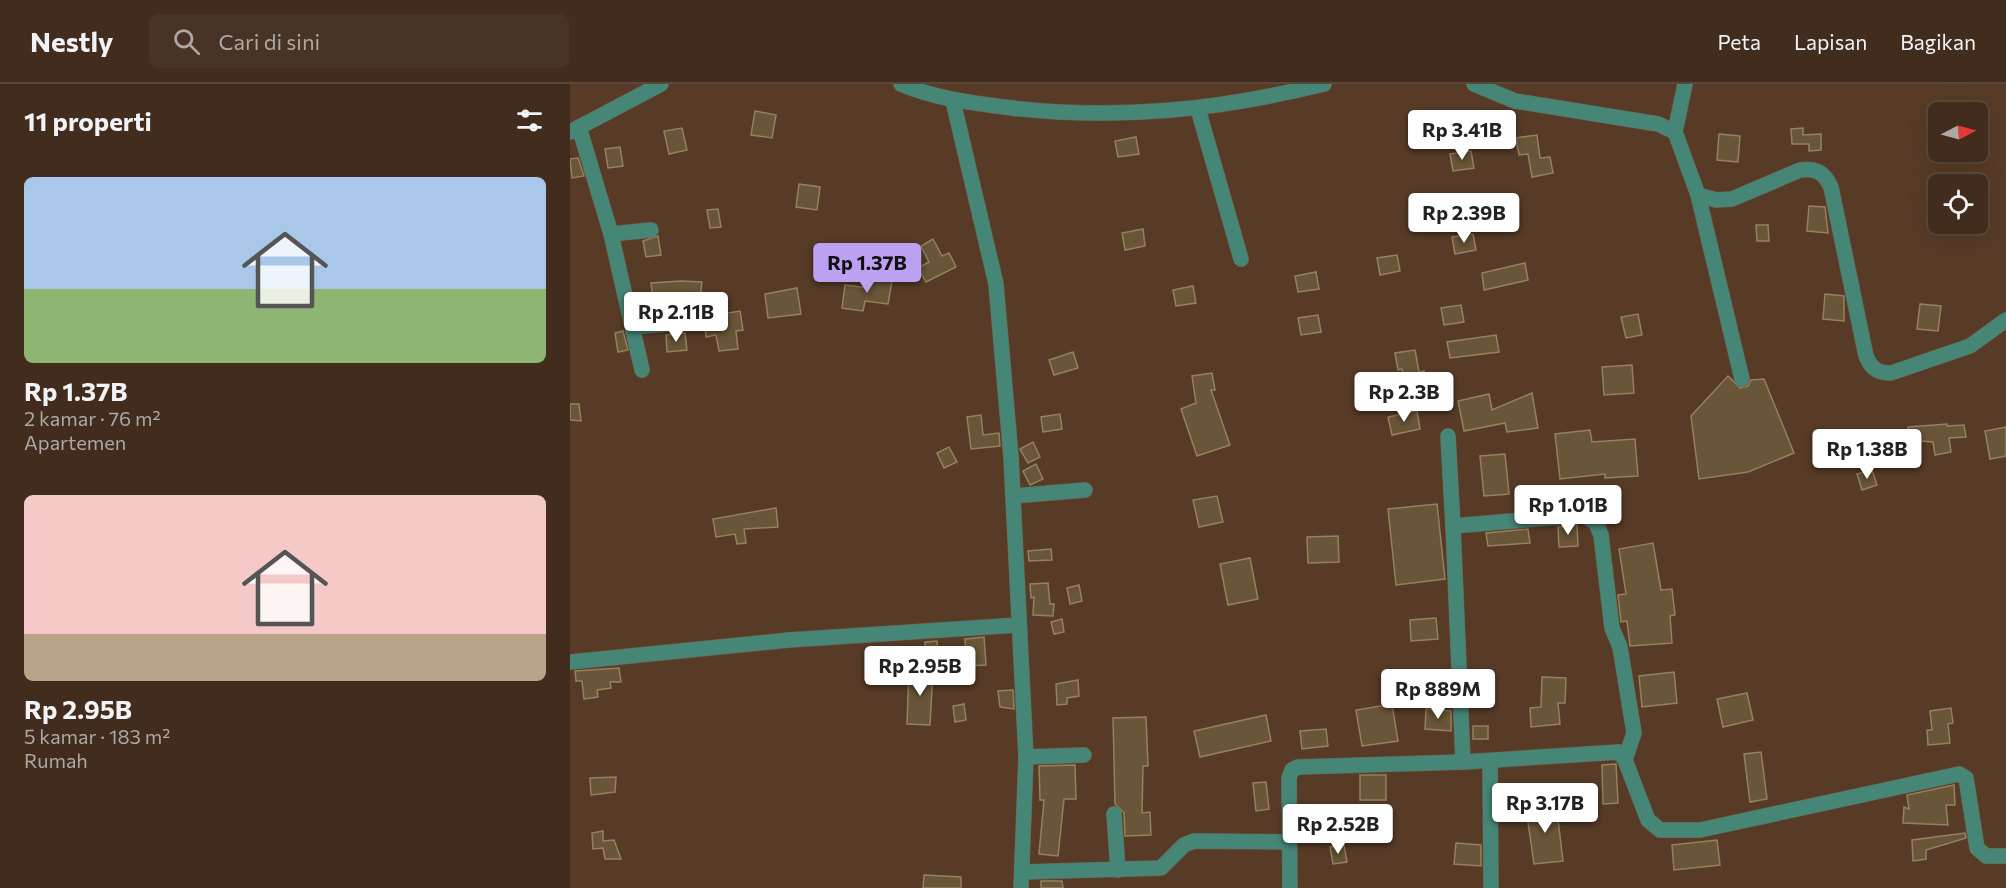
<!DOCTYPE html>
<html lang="id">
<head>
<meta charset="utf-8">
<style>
  :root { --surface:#412c1d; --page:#483426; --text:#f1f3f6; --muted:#aea7a4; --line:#5a483b; --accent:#bca0f2 }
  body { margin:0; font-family:Commissioner,sans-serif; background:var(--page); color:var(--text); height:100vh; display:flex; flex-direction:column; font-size:22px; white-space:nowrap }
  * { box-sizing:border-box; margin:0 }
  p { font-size:20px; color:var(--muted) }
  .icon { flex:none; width:33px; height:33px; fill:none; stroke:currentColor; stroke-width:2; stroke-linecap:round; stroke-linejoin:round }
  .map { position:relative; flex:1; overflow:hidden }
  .details { display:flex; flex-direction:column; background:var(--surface); width:570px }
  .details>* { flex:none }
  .needle { width:39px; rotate:84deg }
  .fabs { position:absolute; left:1358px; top:18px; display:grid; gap:12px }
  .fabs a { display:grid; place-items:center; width:60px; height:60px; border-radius:9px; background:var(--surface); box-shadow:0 6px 24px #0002,0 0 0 2px var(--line); font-size:30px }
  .price { position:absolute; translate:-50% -51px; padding:0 14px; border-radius:6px; background:#fff; color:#222; font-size:20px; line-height:39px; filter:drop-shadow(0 2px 3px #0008) }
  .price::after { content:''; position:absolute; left:50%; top:36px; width:18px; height:14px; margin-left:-9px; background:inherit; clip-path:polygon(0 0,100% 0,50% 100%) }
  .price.current { background:var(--accent); color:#111 }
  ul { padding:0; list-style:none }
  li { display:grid; align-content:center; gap:12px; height:318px; padding:0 24px }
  li span { display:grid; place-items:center; height:186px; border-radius:9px; color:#555 }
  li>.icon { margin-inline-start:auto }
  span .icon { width:108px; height:108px; fill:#fffc; stroke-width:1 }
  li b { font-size:26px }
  h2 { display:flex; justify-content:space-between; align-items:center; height:72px; padding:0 24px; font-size:26px }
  header { display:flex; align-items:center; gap:36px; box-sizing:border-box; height:84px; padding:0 30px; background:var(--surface); border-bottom:2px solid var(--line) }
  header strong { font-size:28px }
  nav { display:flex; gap:33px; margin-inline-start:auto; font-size:21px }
  .search { width:420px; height:54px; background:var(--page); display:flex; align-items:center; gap:15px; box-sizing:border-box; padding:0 21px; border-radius:9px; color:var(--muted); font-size:22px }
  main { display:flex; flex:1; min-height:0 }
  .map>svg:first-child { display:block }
</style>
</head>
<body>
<header>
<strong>Nestly</strong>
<div class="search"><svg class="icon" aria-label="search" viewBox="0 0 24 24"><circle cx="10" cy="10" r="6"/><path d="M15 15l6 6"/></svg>Cari di sini</div>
<nav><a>Peta</a><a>Lapisan</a><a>Bagikan</a></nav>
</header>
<main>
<section class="details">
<h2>11 properti<svg class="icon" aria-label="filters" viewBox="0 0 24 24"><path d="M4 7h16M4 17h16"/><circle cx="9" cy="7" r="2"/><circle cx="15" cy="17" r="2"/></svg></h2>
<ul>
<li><span style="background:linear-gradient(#a9c7e8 60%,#8fb573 0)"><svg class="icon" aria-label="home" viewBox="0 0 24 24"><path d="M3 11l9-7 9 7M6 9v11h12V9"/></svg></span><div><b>Rp 1.37B</b><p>2 kamar · 76 m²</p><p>Apartemen</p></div></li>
<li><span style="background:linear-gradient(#f6c9c9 75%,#b9a48a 0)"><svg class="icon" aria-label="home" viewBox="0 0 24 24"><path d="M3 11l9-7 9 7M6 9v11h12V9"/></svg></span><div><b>Rp 2.95B</b><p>5 kamar · 183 m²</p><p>Rumah</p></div></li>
</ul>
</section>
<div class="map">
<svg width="1436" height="804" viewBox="0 0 1436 804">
  <rect width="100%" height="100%" fill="#573b27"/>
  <!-- building -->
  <g fill="#695537" stroke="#958060" stroke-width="1.5">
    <polygon points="185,27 206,31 202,54 181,51"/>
    <polygon points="112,44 117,66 99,70 94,47"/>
    <polygon points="1233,44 1233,51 1251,50 1251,66 1239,67 1239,60 1222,60 1221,45"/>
    <polygon points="1149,50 1170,52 1168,78 1147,76"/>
    <polygon points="967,51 970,74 980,73 983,89 962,93 958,70 949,71 946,54"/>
    <polygon points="566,53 569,70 548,73 545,57"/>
    <polygon points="50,63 53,82 38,84 35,65"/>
    <polygon points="901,67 904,84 883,87 880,70"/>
    <polygon points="8,74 14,92 2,94 0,75"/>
    <polygon points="229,100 250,103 247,126 226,123"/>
    <polygon points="1239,122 1255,123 1258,149 1237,147"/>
    <polygon points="148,125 151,143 140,144 137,126"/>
    <polygon points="1186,141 1198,141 1199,157 1187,157"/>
    <polygon points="573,145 575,162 555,166 552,149"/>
    <polygon points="903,150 906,166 885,170 882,153"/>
    <polygon points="88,152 91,171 76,173 73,157"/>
    <polygon points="363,155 372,172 379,169 386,183 356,198 348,184 359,178 351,162"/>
    <polygon points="827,171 830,187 810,191 807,174"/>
    <polygon points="955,179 958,196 914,206 912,189"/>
    <polygon points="746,188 749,205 728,208 725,192"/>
    <polygon points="301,194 322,197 318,220 295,217 293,227 272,224 275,201 299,204"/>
    <polygon points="111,197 132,198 129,222 112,224 112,213 83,216 81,199"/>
    <polygon points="623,202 626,219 606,222 603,206"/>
    <polygon points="227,204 231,230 198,234 195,210"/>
    <polygon points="1255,210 1274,212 1274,237 1253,235"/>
    <polygon points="67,219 83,221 84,231 70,233"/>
    <polygon points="1350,220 1371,222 1368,247 1347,245"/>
    <polygon points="891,221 894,238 874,241 871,224"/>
    <polygon points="170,227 173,246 166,247 168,265 149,267 146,251 136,253 134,233"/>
    <polygon points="1068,230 1072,251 1056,254 1051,233"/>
    <polygon points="748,231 751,248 731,251 728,234"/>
    <polygon points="53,247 58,266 48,268 45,249"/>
    <polygon points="115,249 117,266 97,268 96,251"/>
    <polygon points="926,251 929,268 880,274 877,258"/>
    <polygon points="845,266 849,288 854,287 856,303 836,307 832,285 828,286 825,269"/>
    <polygon points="503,268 508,284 484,291 479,276"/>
    <polygon points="1062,281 1064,309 1034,311 1032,283"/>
    <polygon points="642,289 645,306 641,306 660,361 627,372 611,325 626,319 622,292"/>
    <polygon points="1158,292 1170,304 1178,302 1181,296 1194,295 1224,369 1178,388 1129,395 1121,332"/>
    <polygon points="962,309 968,344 937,348 935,339 894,347 888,317 919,310 922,326"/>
    <polygon points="0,320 9,320 11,337 0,336"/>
    <polygon points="847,327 850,345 822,351 818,333"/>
    <polygon points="490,330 492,345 473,348 471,333"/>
    <polygon points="411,331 413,351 429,349 430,362 401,365 397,333"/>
    <polygon points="1377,340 1377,342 1394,341 1396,353 1379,354 1381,368 1365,371 1363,358 1338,356 1338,343"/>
    <polygon points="1436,343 1436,372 1420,375 1415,347"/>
    <polygon points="1020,346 1022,358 1065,355 1068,392 1035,394 1035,390 990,395 985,350"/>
    <polygon points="463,358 470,373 458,379 450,365"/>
    <polygon points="379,363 387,378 374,384 367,369"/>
    <polygon points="935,370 939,410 914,412 910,372"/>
    <polygon points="466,380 473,395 460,401 453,387"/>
    <polygon points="1302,386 1307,401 1292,406 1287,390"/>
    <polygon points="647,412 653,438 629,443 623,416"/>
    <polygon points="867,420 875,495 826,501 818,425"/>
    <polygon points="206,424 208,443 174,445 176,459 167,460 165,450 146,453 143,435"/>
    <polygon points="1007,441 1008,462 989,463 988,443"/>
    <polygon points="958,445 960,459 918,462 916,449"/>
    <polygon points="768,452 769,478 738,479 737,453"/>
    <polygon points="1083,459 1091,506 1102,505 1105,531 1100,532 1102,559 1060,562 1057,537 1051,538 1048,511 1056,510 1049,465"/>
    <polygon points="481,465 482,476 459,477 458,467"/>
    <polygon points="680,474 688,515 658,521 650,480"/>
    <polygon points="478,499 480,520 484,520 483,532 463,531 464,513 461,514 460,500"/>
    <polygon points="509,501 512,517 500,520 497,504"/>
    <polygon points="866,534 868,555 841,557 840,536"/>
    <polygon points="492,535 494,548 484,550 481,538"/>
    <polygon points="414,553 416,581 397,582 395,555"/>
    <polygon points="367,557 369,580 356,581 355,558"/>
    <polygon points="49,584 51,598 40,598 41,604 27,606 28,613 14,615 12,597 6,597 5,587"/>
    <polygon points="339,585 363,586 360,641 337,640"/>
    <polygon points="1104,588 1107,619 1072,623 1069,592"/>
    <polygon points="972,593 996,594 995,619 988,619 990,640 961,643 960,624 971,623"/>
    <polygon points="508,596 509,612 497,614 497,620 487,621 486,600"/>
    <polygon points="443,606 444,625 430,623 428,607"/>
    <polygon points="1177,609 1183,636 1153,643 1147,615"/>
    <polygon points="394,620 396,636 385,638 383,622"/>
    <polygon points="822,620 828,657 792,662 786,626"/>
    <polygon points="1381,624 1383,639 1378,640 1380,659 1358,661 1357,646 1362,646 1360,627"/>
    <polygon points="856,625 881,627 881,647 855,645"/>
    <polygon points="696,631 701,657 630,673 624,647"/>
    <polygon points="576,633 578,682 573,682 572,729 580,728 581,751 555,752 554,729 545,720 543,634"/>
    <rect x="903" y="642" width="15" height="13"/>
    <polygon points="756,645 758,662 732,665 730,647"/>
    <polygon points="1191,668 1197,715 1180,718 1174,670"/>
    <polygon points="1046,680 1048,719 1033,720 1032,681"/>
    <polygon points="505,681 506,715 494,715 488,772 469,770 474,716 470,716 469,682"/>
    <rect x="790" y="691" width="26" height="25"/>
    <polygon points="46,693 45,708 21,711 20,694"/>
    <polygon points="696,698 699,725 686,727 683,699"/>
    <polygon points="1384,701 1385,721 1376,721 1378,741 1333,739 1334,723 1339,725 1337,711"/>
    <polygon points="986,719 993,777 964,780 956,724"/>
    <polygon points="740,721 744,754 731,756 729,726"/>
    <polygon points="33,747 33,757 44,756 51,775 35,775 33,764 23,765 22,749"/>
    <polygon points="1395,749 1396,754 1356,766 1356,775 1343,777 1342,756"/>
    <polygon points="1147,756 1150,781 1104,786 1102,761"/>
    <polygon points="886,759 911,761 911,782 884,780"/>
    <polygon points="774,761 777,778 763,780 760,763"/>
    <polygon points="354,791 391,793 391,804 353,804"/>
    <polygon points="471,797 492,797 493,804 471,804"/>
  </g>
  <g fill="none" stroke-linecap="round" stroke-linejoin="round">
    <defs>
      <g id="minor">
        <path d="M 331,0 C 367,15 402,19 442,24 C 550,36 648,26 754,0"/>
        <polyline points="904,0 945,17 1088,40 1105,48"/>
        <polyline points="1115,0 1105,48 1128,111 1172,295"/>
        <polyline points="383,17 426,200 441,373 456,673 451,804"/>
        <polyline points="628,25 671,175"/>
        <polyline points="9,43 41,150 72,286"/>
        <polyline points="0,48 91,0"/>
        <path d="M 1128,111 L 1146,116 L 1162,115 L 1230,86 C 1246,84 1254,88 1261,103 L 1296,272 C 1301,284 1307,289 1321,289 L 1400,262 L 1436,236"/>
        <polyline points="41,150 81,146"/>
        <polyline points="63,243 120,238"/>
        <polyline points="878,352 883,442"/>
        <polyline points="443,412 515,406"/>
        <polyline points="0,578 219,556 449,541"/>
        <polyline points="456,673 514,671"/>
        <polyline points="920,677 921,804"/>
        <polyline points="893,678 883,442 1014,431 1026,439 1031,451 1042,544 1050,563 1064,649 1055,676"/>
        <polyline points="544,730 548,786"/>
        <polyline points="452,788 591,784 614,761 624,757 720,758"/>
        <polyline points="720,804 719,694 722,686 728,683 893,678 1049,668 1055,676 1078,736 1090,746 1130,746 1389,690 1396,694 1407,764 1416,772 1436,772"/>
      </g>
    </defs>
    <!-- minor casing -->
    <use href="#minor" stroke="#745a47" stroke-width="16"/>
    <!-- minor -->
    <use href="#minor" stroke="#458677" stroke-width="15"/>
  </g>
</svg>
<div class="fabs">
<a><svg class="needle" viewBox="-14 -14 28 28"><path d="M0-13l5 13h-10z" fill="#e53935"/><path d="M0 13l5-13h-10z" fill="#aea7a4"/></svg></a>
<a><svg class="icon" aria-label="locate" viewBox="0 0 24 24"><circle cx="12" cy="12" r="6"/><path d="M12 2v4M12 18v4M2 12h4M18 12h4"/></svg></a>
</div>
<b class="price" style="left:892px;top:77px">Rp 3.41B</b>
<b class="price" style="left:894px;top:160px">Rp 2.39B</b>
<b class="price current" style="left:297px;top:210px">Rp 1.37B</b>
<b class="price" style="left:106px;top:259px">Rp 2.11B</b>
<b class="price" style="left:834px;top:339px">Rp 2.3B</b>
<b class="price" style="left:1297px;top:396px">Rp 1.38B</b>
<b class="price" style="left:998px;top:452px">Rp 1.01B</b>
<b class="price" style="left:350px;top:613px">Rp 2.95B</b>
<b class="price" style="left:868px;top:636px">Rp 889M</b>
<b class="price" style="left:975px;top:750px">Rp 3.17B</b>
<b class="price" style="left:768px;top:771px">Rp 2.52B</b>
</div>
</main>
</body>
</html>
